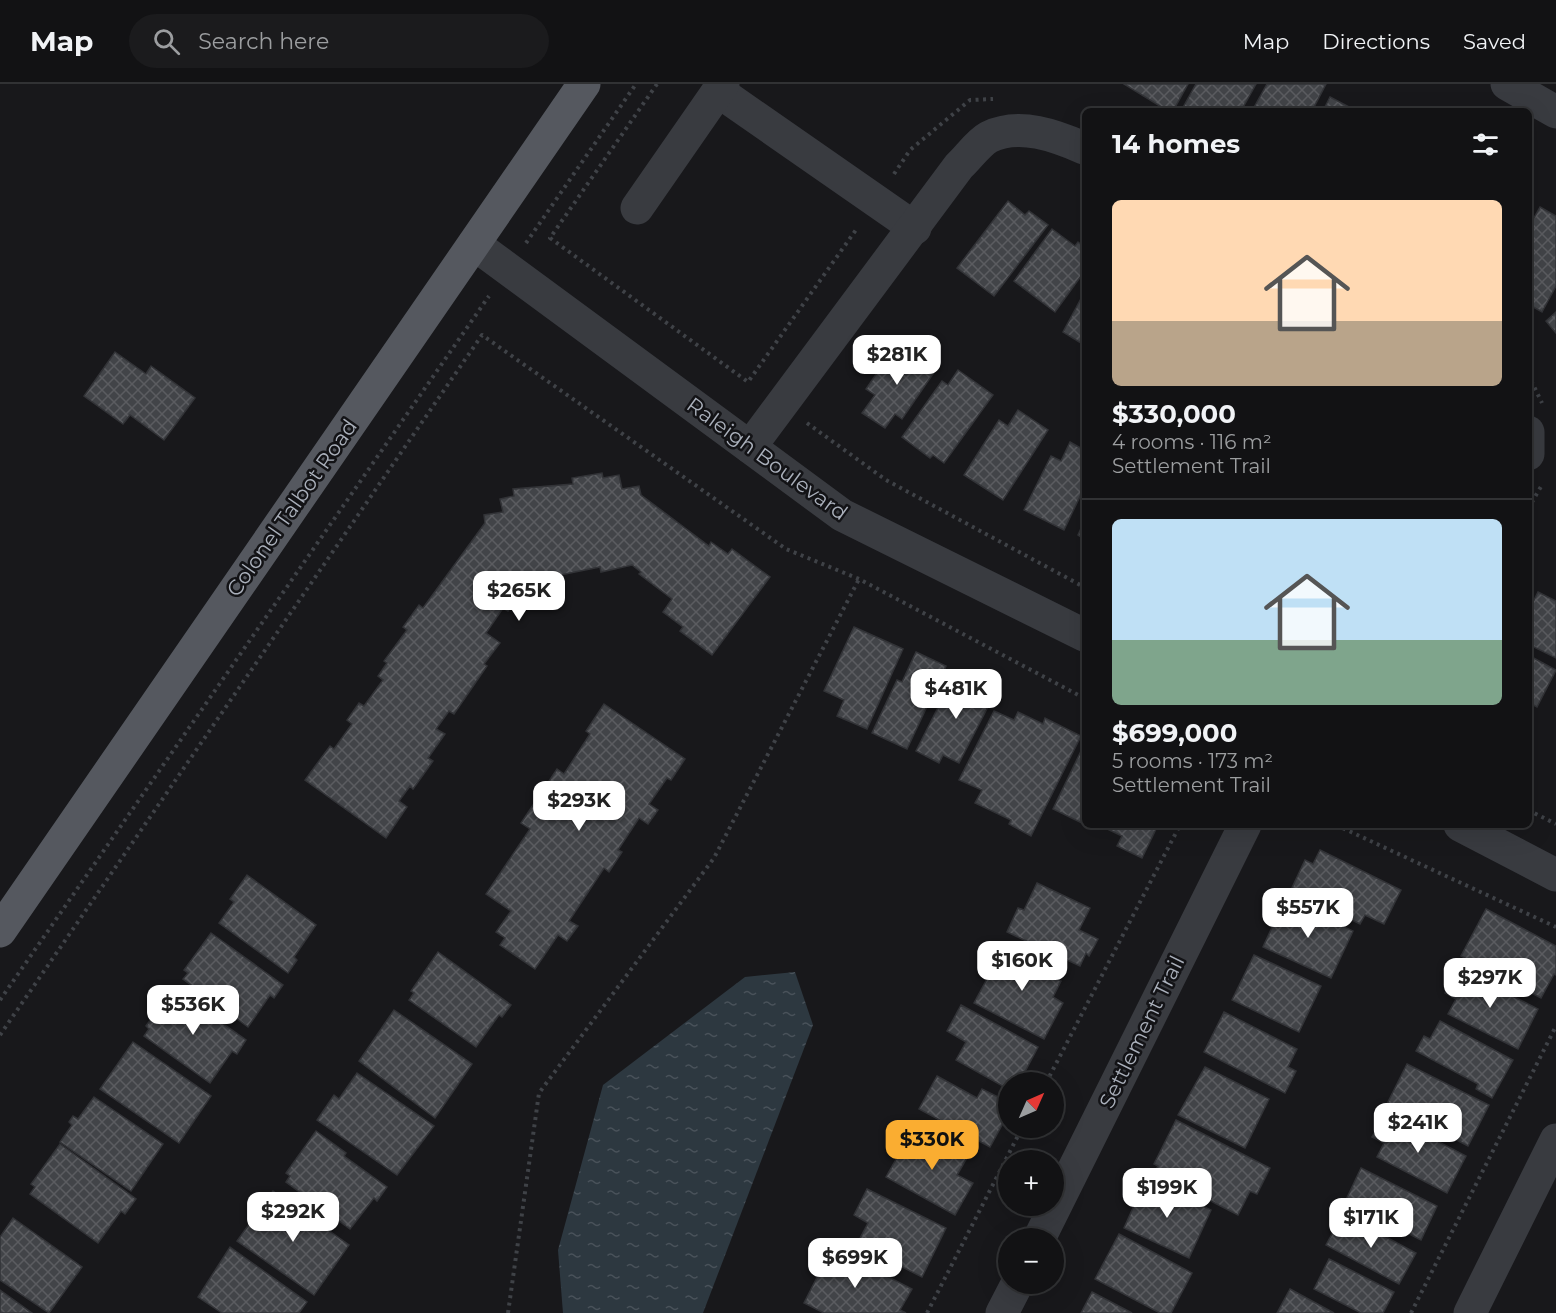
<!DOCTYPE html>
<html lang="en">
<head>
<meta charset="utf-8">
<style>
  :root { --surface:#121214; --page:#1b1b1d; --text:#f1f3f6; --muted:#9c9ea0; --line:#313234; --accent:#faad31 }
  body { margin:0; font-family:Montserrat,sans-serif; background:var(--page); color:var(--text); height:100vh; display:flex; flex-direction:column; font-size:22px; white-space:nowrap }
  * { box-sizing:border-box; margin:0 }
  p { font-size:20px; color:var(--muted) }
  .icon { flex:none; width:33px; height:33px; fill:none; stroke:currentColor; stroke-width:2; stroke-linecap:round; stroke-linejoin:round }
  .map { position:relative; flex:1; overflow:hidden }
  .sheet { position:absolute; left:1082px; top:24px; width:450px; height:720px; display:flex; flex-direction:column; background:var(--surface); border-radius:9px; box-shadow:0 6px 24px #0002,0 0 0 2px var(--line) }
  .sheet>* { flex:none }
  .needle { width:39px; rotate:45deg }
  .fabs { position:absolute; left:998px; top:988px; display:grid; gap:12px }
  .fabs a { display:grid; place-items:center; width:66px; height:66px; border-radius:50%; background:var(--surface); box-shadow:0 6px 24px #0002,0 0 0 2px var(--line); font-size:30px }
  .price { position:absolute; translate:-50% -51px; padding:0 14px; border-radius:12px; background:#fff; color:#222; font-size:20px; line-height:39px; filter:drop-shadow(0 2px 3px #0008) }
  .price::after { content:''; position:absolute; left:50%; top:36px; width:18px; height:14px; margin-left:-9px; background:inherit; clip-path:polygon(0 0,100% 0,50% 100%) }
  .price.on { background:var(--accent); color:#111 }
  ul { padding:0; list-style:none }
  li { display:grid; align-content:center; gap:12px; height:318px; padding:0 30px }
  li+li { border-top:2px solid var(--line) }
  li span { display:grid; place-items:center; height:186px; border-radius:9px; color:#555 }
  li>.icon { margin-inline-start:auto }
  span .icon { width:108px; height:108px; fill:#fffc; stroke-width:1 }
  li b { font-size:26px }
  h2 { display:flex; justify-content:space-between; align-items:center; height:72px; padding:0 30px; font-size:26px }
  header { display:flex; align-items:center; gap:36px; box-sizing:border-box; height:84px; padding:0 30px; background:var(--surface); border-bottom:2px solid var(--line) }
  header strong { font-size:28px }
  nav { display:flex; gap:33px; margin-inline-start:auto; font-size:21px }
  .search { width:420px; height:54px; background:var(--page); display:flex; align-items:center; gap:15px; box-sizing:border-box; padding:0 21px; border-radius:33px; color:var(--muted); font-size:22px }
  .map>svg:first-child { display:block }
</style>
</head>
<body>
<header>
<strong>Map</strong>
<div class="search"><svg class="icon" aria-label="search" viewBox="0 0 24 24"><circle cx="10" cy="10" r="6"/><path d="M15 15l6 6"/></svg>Search here</div>
<nav><a>Map</a><a>Directions</a><a>Saved</a></nav>
</header>
<div class="map">
<svg width="1556" height="1229" viewBox="0 0 1556 1229">
  <defs>
    <pattern id="water-ripples" width="26" height="14" patternUnits="userSpaceOnUse" patternTransform="scale(1.5)"><rect width="26" height="14" fill="#2d3840"/><path d="M2 4q2-2 4 0t4 0M15 11q2-2 4 0t4 0" fill="none" stroke="#49525a"/></pattern>
    <pattern id="building-cross-hatch" width="8" height="8" patternUnits="userSpaceOnUse" patternTransform="scale(1.5)"><rect width="8" height="8" fill="#424448"/><path d="M0 0l8 8M0 8l8-8" fill="none" stroke="#5b5c60"/></pattern>
  </defs>
  <rect width="100%" height="100%" fill="#18181b"/>
  <!-- water -->
  <polygon fill="url(#water-ripples)" points="795,888 813,941 703,1229 563,1229 558,1166 603,1001 745,893"/>
  <!-- building -->
  <g fill="url(#building-cross-hatch)" stroke="#323337" stroke-width="1.5">
    <polygon points="1124,0 1188,0 1173,27 1168,27"/>
    <polygon points="1196,0 1256,0 1241,27 1181,27"/>
    <polygon points="1267,0 1326,0 1312,27 1252,27"/>
    <polygon points="1330,13 1355,26 1323,27"/>
    <polygon points="1008,117 1025,131 1029,127 1048,141 994,212 957,184"/>
    <polygon points="1540,123 1556,132 1556,202 1542,228 1528,220 1528,145"/>
    <polygon points="1052,145 1075,162 1078,158 1084,163 1084,188 1055,228 1014,197"/>
    <polygon points="1084,209 1084,261 1063,248"/>
    <polygon points="1556,228 1556,249 1546,237"/>
    <polygon points="896,261 935,287 902,335 895,330 885,344 862,329 875,311 866,305"/>
    <polygon points="115,268 146,290 151,282 195,314 164,356 130,331 123,340 84,312"/>
    <polygon points="958,286 993,311 944,379 933,371 930,374 902,353 942,297 948,301"/>
    <polygon points="1018,326 1048,346 1003,416 964,391 999,336 1008,342"/>
    <polygon points="1070,358 1084,366 1084,404 1064,446 1024,426 1051,372 1061,377"/>
    <polygon points="602,389 603,394 619,391 622,405 639,402 641,411 709,462 711,458 728,470 732,465 770,493 712,571 680,547 683,543 663,528 672,515 639,490 641,488 632,481 601,488 600,483 550,493 550,497 518,504 513,511 516,514 508,527 503,524 486,549 500,559 484,580 487,582 454,630 449,627 436,645 445,650 428,674 433,677 413,705 410,702 399,717 407,723 386,754 305,696 330,662 334,665 352,640 347,636 359,619 364,622 383,596 378,592 387,579 384,577 407,546 403,543 419,521 423,524 485,439 484,431 503,428 500,415 514,412 513,405 573,400 572,394"/>
    <polygon points="1084,438 1084,455 1078,451"/>
    <polygon points="1538,508 1556,517 1556,574 1528,560 1528,519 1532,520"/>
    <polygon points="854,543 903,565 867,645 837,632 844,616 824,607"/>
    <polygon points="916,568 946,582 907,665 872,649 897,596 902,598"/>
    <polygon points="1528,571 1556,586 1537,623 1528,618"/>
    <polygon points="956,588 995,609 959,679 943,671 939,679 916,667"/>
    <polygon points="604,620 685,675 671,696 667,694 649,720 658,726 648,740 639,734 618,766 622,768 609,788 604,784 569,837 578,842 567,857 558,851 535,885 500,861 505,854 496,848 511,827 486,810 530,745 521,739 557,685 564,690 590,650 586,647"/>
    <polygon points="994,627 1014,636 1018,628 1043,640 1045,634 1081,652 1031,752 1009,740 1011,736 975,719 982,706 959,696"/>
    <polygon points="1082,665 1084,666 1084,740 1053,725"/>
    <polygon points="1099,741 1158,741 1142,774 1117,762 1122,752"/>
    <polygon points="1320,766 1401,806 1384,840 1365,831 1360,840 1291,806 1305,776 1313,780"/>
    <polygon points="247,791 316,841 294,873 297,876 288,889 219,839 234,818 230,815"/>
    <polygon points="1037,799 1090,824 1079,846 1098,855 1089,872 1086,869 1080,882 1007,848 1018,824 1024,826"/>
    <polygon points="1285,815 1353,847 1331,894 1263,863"/>
    <polygon points="1486,825 1556,862 1556,891 1554,890 1541,914 1461,872"/>
    <polygon points="211,849 283,901 274,914 270,911 248,943 183,895 188,889 184,886"/>
    <polygon points="1006,860 1056,886 1053,893 1061,897 1053,913 1063,919 1044,955 974,919"/>
    <polygon points="438,868 511,921 502,933 499,931 476,963 409,916 414,909 411,907"/>
    <polygon points="1254,871 1321,902 1299,948 1232,916"/>
    <polygon points="1457,884 1538,925 1518,965 1448,930 1456,915 1445,909"/>
    <polygon points="173,904 246,956 237,970 232,967 210,999 144,952 149,945 146,942"/>
    <polygon points="961,921 1038,963 1019,999 1008,999 1008,1005 956,976 966,958 947,947"/>
    <polygon points="394,926 472,980 435,1034 359,977"/>
    <polygon points="1224,928 1297,965 1288,983 1296,987 1285,1009 1204,968"/>
    <polygon points="1440,937 1513,976 1492,1014 1476,1005 1478,1000 1416,967 1424,952 1430,955"/>
    <polygon points="133,958 211,1012 179,1059 100,1005"/>
    <polygon points="1407,980 1489,1021 1468,1062 1387,1020"/>
    <polygon points="1205,983 1269,1015 1245,1064 1178,1031"/>
    <polygon points="357,989 434,1042 397,1091 317,1036 334,1011 339,1015"/>
    <polygon points="937,992 977,1014 982,1005 1008,1018 1008,1030 990,1063 919,1025"/>
    <polygon points="94,1013 163,1060 131,1107 60,1058 72,1041 69,1038 73,1032 78,1035"/>
    <polygon points="1385,1030 1466,1072 1447,1109 1377,1073 1384,1059 1372,1053"/>
    <polygon points="1176,1036 1270,1084 1257,1110 1250,1107 1238,1131 1168,1095 1166,1097 1153,1091 1158,1082 1154,1080"/>
    <polygon points="915,1042 968,1072 957,1091 973,1099 955,1131 886,1093"/>
    <polygon points="316,1047 346,1069 344,1072 387,1103 377,1117 374,1114 350,1145 286,1098 290,1092 286,1089"/>
    <polygon points="60,1060 136,1115 125,1130 121,1127 98,1159 30,1110 35,1103 31,1100"/>
    <polygon points="1361,1084 1437,1122 1421,1156 1345,1118"/>
    <polygon points="1146,1095 1211,1126 1189,1174 1124,1144"/>
    <polygon points="867,1105 946,1144 922,1193 857,1160 868,1139 854,1131"/>
    <polygon points="273,1107 349,1161 314,1211 237,1157"/>
    <polygon points="1343,1130 1416,1169 1399,1200 1326,1161"/>
    <polygon points="13,1134 82,1183 49,1229 0,1196 0,1153"/>
    <polygon points="1119,1150 1192,1189 1171,1229 1160,1229 1095,1195"/>
    <polygon points="230,1163 307,1218 299,1229 222,1229 198,1213"/>
    <polygon points="832,1164 912,1205 900,1226 906,1229 824,1229 804,1219"/>
    <polygon points="1329,1175 1394,1208 1383,1229 1361,1229 1314,1205"/>
    <polygon points="1290,1205 1334,1229 1277,1229"/>
    <polygon points="0,1206 32,1229 0,1229"/>
    <polygon points="1092,1208 1132,1229 1081,1229"/>
  </g>
  <g fill="none" stroke-linecap="round" stroke-linejoin="round">
    <!-- path -->
    <g stroke="#3f4247" stroke-width="4" stroke-dasharray="3 4.5" stroke-linecap="butt">
      <polyline points="657,0 550,154 748,298 858,143"/>
      <polyline points="894,90 910,66 970,16 993,15"/>
      <polyline points="526,159 636,0"/>
      <polyline points="1528,290 1542,319"/>
      <polyline points="807,339 886,396 1084,503"/>
      <polyline points="1528,425 1543,399"/>
      <polyline points="1528,726 1556,740"/>
      <polyline points="1336,741 1556,843"/>
      <polyline points="0,916 489,212"/>
      <polyline points="0,951 482,251 786,465 859,495 1084,614"/>
      <polyline points="1046,999 1180,741"/>
      <polyline points="508,1229 539,1009 714,774 859,495"/>
      <polyline points="927,1229 1022,1044"/>
      <polyline points="1411,1229 1556,942"/>
    </g>
    <!-- minor -->
    <g stroke="#393b40" stroke-width="33">
      <polyline points="1507,0 1556,28"/>
      <polyline points="718,7 915,144"/>
      <polyline points="637,124 723,0"/>
      <polyline points="474,160 842,431 1084,551"/>
      <polyline points="1528,348 1528,370"/>
      <path d="M 750,363 L 959,82 C 968,74 978,59 989,53 C 1020,38 1056,52 1084,64"/>
      <polyline points="1460,741 1556,791"/>
      <polyline points="1039,1155 1245,741"/>
      <polyline points="1002,1229 1017,1200"/>
      <polyline points="1470,1229 1556,1056"/>
    </g>
    <!-- major -->
    <polyline stroke="#55585f" stroke-width="33" points="0,847 584,0"/>
  </g>
  <g text-anchor="middle" stroke-width="5" stroke-linejoin="round" paint-order="stroke">
    <!-- street labels -->
    <g font-size="21" fill="#aab0bb" stroke="#131316">
      <text transform="translate(767 375) rotate(36)" y="7">Raleigh Boulevard</text>
      <text transform="translate(292 424) rotate(-55)" y="7">Colonel Talbot Road</text>
      <text transform="translate(1142 948) rotate(-64)" y="7">Settlement Trail</text>
    </g>
  </g>
</svg>
<div class="fabs">
<a><svg class="needle" viewBox="-14 -14 28 28"><path d="M0-13l5 13h-10z" fill="#e53935"/><path d="M0 13l5-13h-10z" fill="#9c9ea0"/></svg></a>
<a>+</a>
<a>−</a>
</div>
<b class="price" style="left:897px;top:302px">$281K</b>
<b class="price" style="left:519px;top:538px">$265K</b>
<b class="price" style="left:956px;top:636px">$481K</b>
<b class="price" style="left:579px;top:748px">$293K</b>
<b class="price" style="left:1308px;top:855px">$557K</b>
<b class="price" style="left:1022px;top:908px">$160K</b>
<b class="price" style="left:1490px;top:925px">$297K</b>
<b class="price" style="left:193px;top:952px">$536K</b>
<b class="price" style="left:1418px;top:1070px">$241K</b>
<b class="price on" style="left:932px;top:1087px">$330K</b>
<b class="price" style="left:1167px;top:1135px">$199K</b>
<b class="price" style="left:293px;top:1159px">$292K</b>
<b class="price" style="left:1371px;top:1165px">$171K</b>
<b class="price" style="left:855px;top:1205px">$699K</b>
<section class="sheet">
<h2>14 homes<svg class="icon" aria-label="filters" viewBox="0 0 24 24"><path d="M4 7h16M4 17h16"/><circle cx="9" cy="7" r="2"/><circle cx="15" cy="17" r="2"/></svg></h2>
<ul>
<li><span style="background:linear-gradient(#ffd9b3 65%,#b9a48a 0)"><svg class="icon" aria-label="home" viewBox="0 0 24 24"><path d="M3 11l9-7 9 7M6 9v11h12V9"/></svg></span><div><b>$330,000</b><p>4 rooms · 116 m²</p><p>Settlement Trail</p></div></li>
<li><span style="background:linear-gradient(#bfe0f5 65%,#7fa58c 0)"><svg class="icon" aria-label="home" viewBox="0 0 24 24"><path d="M3 11l9-7 9 7M6 9v11h12V9"/></svg></span><div><b>$699,000</b><p>5 rooms · 173 m²</p><p>Settlement Trail</p></div></li>
</ul>
</section>
</div>
</body>
</html>
